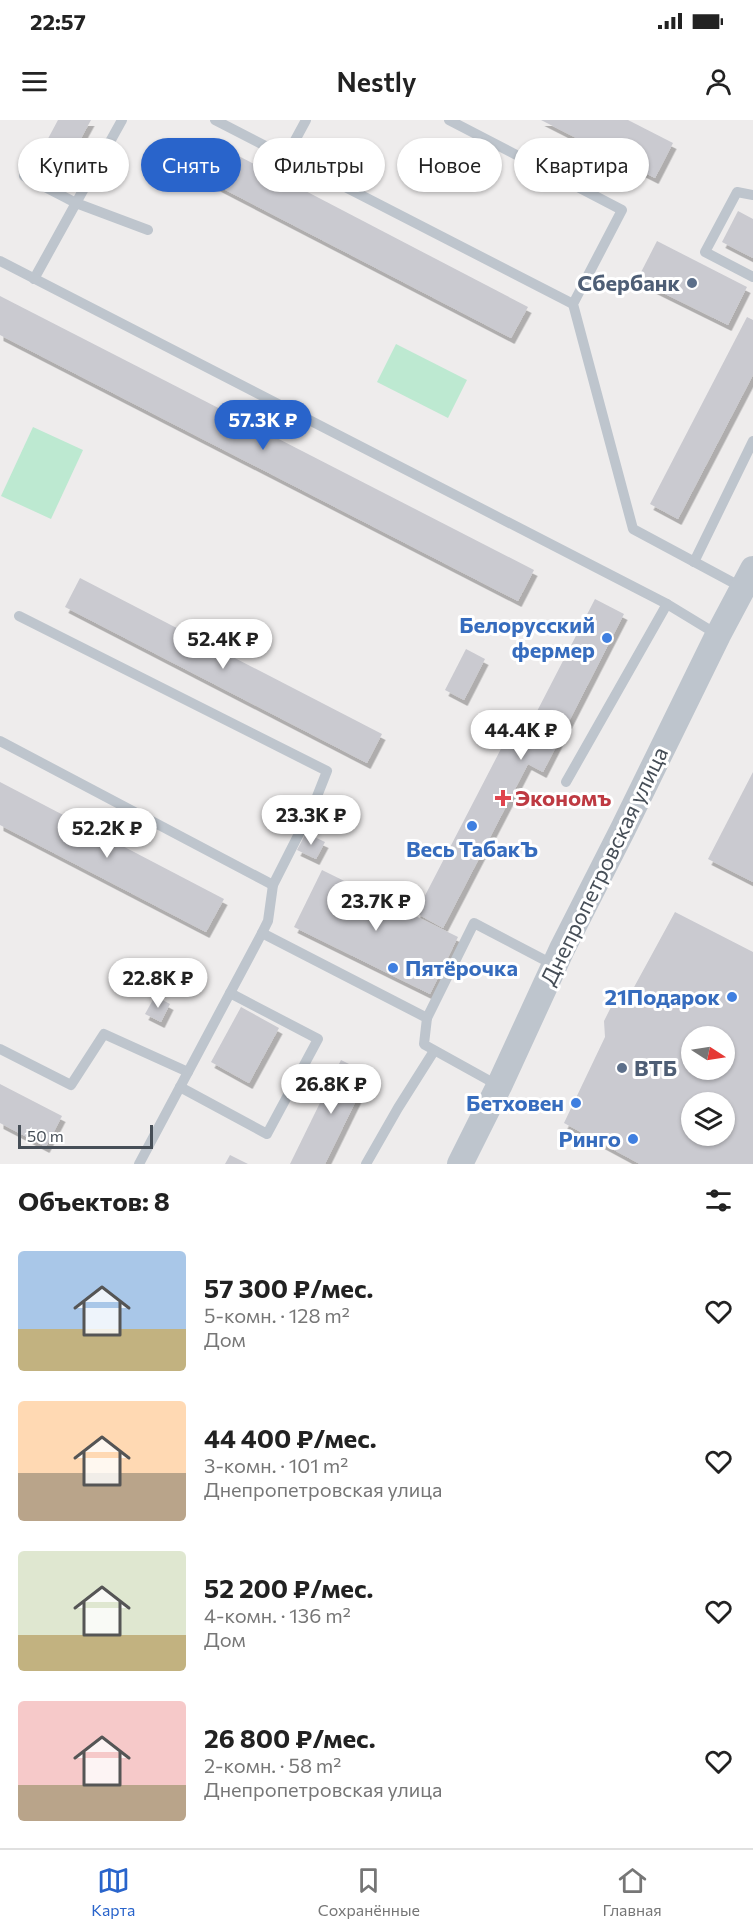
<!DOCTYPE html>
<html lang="ru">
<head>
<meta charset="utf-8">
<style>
  :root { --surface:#fff; --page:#f2f2f2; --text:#222; --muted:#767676; --line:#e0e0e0; --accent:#2964cb }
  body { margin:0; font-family:Commissioner,sans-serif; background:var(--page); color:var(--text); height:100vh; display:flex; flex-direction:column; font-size:22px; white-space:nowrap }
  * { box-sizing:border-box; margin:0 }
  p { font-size:20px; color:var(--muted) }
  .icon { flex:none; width:33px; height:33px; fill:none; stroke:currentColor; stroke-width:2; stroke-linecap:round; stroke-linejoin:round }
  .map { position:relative; height:1044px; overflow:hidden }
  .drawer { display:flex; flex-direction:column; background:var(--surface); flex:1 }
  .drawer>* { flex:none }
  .top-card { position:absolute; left:18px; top:18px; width:717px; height:54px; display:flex; gap:12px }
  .needle { width:39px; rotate:102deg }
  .tools { position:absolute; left:681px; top:906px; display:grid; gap:12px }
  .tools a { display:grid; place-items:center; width:54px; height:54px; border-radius:50%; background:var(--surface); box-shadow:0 2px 4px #0004; font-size:30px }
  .scale { position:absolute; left:18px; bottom:15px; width:135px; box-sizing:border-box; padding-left:6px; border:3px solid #464e57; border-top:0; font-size:16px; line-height:21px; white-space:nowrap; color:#464e57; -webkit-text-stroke:4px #fff; paint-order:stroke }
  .price { position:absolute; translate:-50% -51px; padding:0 14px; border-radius:21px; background:#fff; color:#222; font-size:20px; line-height:39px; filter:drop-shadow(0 2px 3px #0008) }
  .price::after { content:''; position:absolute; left:50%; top:36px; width:18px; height:14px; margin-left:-9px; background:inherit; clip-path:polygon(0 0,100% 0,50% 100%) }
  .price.current { background:var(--accent); color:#fff }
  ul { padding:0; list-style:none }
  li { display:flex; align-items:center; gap:18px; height:150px; padding:0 18px }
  li span { display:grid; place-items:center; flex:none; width:168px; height:120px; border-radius:6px; color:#555 }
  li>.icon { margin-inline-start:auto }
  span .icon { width:72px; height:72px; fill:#fffc; stroke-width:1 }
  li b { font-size:26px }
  h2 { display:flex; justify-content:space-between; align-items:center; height:72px; padding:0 18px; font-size:26px }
  .pill { padding:0 21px; border-radius:27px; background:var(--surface); box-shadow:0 2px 4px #0004; font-size:21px; line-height:54px }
  .pill.current { background:var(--accent); color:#fff }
  .status { display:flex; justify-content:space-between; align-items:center; height:42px; padding:0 30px; background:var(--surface); direction:ltr }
  .status svg { height:16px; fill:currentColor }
  header { display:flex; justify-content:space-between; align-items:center; height:78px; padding:0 18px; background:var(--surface); font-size:27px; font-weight:600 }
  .menu { display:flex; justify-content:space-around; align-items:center; height:84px; border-top:2px solid var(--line); background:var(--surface); font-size:16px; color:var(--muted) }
  .menu a { display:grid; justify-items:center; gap:3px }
  .menu .current { color:var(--accent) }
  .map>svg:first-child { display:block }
</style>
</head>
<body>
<div class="status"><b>22:57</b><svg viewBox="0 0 49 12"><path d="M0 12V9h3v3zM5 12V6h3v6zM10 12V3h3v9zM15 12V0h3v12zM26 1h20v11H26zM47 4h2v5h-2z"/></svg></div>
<header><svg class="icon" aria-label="menu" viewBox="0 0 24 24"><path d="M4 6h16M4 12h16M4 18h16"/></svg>Nestly<svg class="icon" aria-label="person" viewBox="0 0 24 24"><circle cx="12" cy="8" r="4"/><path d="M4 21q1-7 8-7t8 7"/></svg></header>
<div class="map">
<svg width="753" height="1044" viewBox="0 0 753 1044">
  <defs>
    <filter id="shadow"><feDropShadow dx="3.5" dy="6" stdDeviation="0" flood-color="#0004"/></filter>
  </defs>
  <rect width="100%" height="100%" fill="#eeecec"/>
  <!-- green -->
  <g fill="#bde9d1">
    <polygon points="396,224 467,260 448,298 377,262"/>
    <polygon points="33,307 83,330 51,399 1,376"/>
  </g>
  <!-- building -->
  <g fill="#cacad0" fill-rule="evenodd" filter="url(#shadow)">
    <polygon points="58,0 91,0 68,42 43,28"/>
    <polygon points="541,0 628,0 673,23 655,58"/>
    <polygon points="229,31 528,187 511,218 212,63"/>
    <polygon points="738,91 753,99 753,138 722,122"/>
    <polygon points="657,121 747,167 728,205 637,160"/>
    <polygon points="0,176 534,450 518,481 0,215"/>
    <polygon points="747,197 753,200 753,255 678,399 650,384"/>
    <polygon points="80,458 382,614 367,643 65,487"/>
    <polygon points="595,479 624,494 543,652 528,644 443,808 416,793 504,623 517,630"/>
    <polygon points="466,529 485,539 464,580 445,570"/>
    <polygon points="753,652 753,762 708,739"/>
    <polygon points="0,662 224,779 206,812 0,705"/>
    <polygon points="306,713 325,722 316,739 297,730"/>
    <polygon points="322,750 458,817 430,874 294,807"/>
    <path d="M 675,792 L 753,832 L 753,1044 L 640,1044 L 564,1003 L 605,917 L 604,901 L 611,887 L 627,880 ZM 692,916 L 724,916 L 724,950 L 692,950 ZM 692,982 L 724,982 L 724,1016 L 692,1016 Z"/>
    <polygon points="155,876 170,884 161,902 145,894"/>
    <polygon points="241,887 279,908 249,963 211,942"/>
    <polygon points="341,940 369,954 325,1044 290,1044"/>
    <polygon points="0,964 62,996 46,1027 0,1003"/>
    <polygon points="230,1035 248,1044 225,1044"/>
  </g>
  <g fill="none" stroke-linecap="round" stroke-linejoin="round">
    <!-- service -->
    <g stroke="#bec5cd" stroke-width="10">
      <polyline points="122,0 76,83 148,110"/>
      <polyline points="215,0 573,184"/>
      <polyline points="449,0 622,90 573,184 633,409 743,468"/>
      <polyline points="286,37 306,0"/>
      <polyline points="24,56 76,83 34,159"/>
      <polyline points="753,75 737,72 705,132 753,157"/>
      <polyline points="0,141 667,484 718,515"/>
      <polyline points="694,442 753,321"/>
      <polyline points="19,496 327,651 314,684 273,765 268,801 262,813"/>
      <polyline points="0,621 273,765"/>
      <polyline points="566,662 667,484"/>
      <polyline points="427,898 474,803 554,845"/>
      <polyline points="0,929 71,965 104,914 188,952"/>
      <polyline points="180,967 267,1014 318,919 230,873"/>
      <polyline points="139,1044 262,813 427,898 424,924 425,925 499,966"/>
      <polyline points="366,1044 398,988 434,931"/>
    </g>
    <!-- tertiary -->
    <polyline stroke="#bec5cd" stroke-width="26" points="460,1044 499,966 562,829 623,709 718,515 753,449"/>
  </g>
  <!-- markers -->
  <g fill="#5c6f8a" stroke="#fff" stroke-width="2">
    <circle cx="692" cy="163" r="6"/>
    <circle cx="622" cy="948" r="6"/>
  </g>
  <g fill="#3f7fe0" stroke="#fff" stroke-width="2">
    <circle cx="607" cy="518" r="6"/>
    <circle cx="472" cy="706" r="6"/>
    <circle cx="393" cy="848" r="6"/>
    <circle cx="732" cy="877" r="6"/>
    <circle cx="576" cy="983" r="6"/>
    <circle cx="633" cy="1019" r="6"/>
  </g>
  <path fill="#e0444e" stroke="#fff" stroke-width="2" d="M500 669h6v6h6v6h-6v6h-6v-6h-6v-6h6z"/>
  <g text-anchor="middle" stroke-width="6" stroke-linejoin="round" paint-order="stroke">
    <!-- service labels -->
    <g font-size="22" font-weight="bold" fill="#4e5e75" stroke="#fff" text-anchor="end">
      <text x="680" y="171">Сбербанк</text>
      <text x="634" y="956" text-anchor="start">ВТБ</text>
    </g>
    <!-- shop labels -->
    <g font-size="22" font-weight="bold" fill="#366cbe" stroke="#fff" text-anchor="end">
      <text x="595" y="513">Белорусский<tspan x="595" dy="25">фермер</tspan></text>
      <text x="472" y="737" text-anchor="middle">Весь ТабакЪ</text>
      <text x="405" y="856" text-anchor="start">Пятёрочка</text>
      <text x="720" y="885">21Подарок</text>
      <text x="564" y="991">Бетховен</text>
      <text x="621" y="1027">Ринго</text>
    </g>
    <!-- health labels -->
    <g font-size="22" font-weight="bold" fill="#be3a42" stroke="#fff" text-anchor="start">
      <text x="515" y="686">Экономъ</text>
    </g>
    <!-- street labels -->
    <g font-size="22" fill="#464e57" stroke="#fff">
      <text transform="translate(604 746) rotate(-64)" y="8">Днепропетровская улица</text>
    </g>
  </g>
</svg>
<div class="tools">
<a><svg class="needle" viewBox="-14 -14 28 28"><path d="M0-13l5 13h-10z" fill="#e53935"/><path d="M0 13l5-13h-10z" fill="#767676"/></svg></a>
<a><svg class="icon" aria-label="layers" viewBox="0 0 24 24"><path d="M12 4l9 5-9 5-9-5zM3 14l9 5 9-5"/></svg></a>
</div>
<div class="scale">50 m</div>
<b class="price current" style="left:263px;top:331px">57.3K ₽</b>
<b class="price" style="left:223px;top:550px">52.4K ₽</b>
<b class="price" style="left:521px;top:641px">44.4K ₽</b>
<b class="price" style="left:311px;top:726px">23.3K ₽</b>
<b class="price" style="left:107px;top:739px">52.2K ₽</b>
<b class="price" style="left:376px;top:812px">23.7K ₽</b>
<b class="price" style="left:158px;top:889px">22.8K ₽</b>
<b class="price" style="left:331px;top:995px">26.8K ₽</b>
<div class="top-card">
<a class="pill">Купить</a>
<a class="pill current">Снять</a>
<a class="pill">Фильтры</a>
<a class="pill">Новое</a>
<a class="pill">Квартира</a>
</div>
</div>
<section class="drawer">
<h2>Объектов: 8<svg class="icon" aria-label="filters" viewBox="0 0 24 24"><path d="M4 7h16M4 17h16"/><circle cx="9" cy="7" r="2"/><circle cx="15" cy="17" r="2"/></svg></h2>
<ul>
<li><span style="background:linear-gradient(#a9c7e8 65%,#c2b280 0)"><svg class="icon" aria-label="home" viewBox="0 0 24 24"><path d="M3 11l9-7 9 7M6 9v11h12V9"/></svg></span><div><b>57 300 ₽/мес.</b><p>5-комн. · 128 m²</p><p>Дом</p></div><svg class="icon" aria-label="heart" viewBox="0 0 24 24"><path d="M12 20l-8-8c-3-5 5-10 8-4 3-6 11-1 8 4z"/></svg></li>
<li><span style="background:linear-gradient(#ffd9b3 60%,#b9a48a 0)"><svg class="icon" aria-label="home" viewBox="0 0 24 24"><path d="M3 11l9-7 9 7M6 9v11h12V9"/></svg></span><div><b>44 400 ₽/мес.</b><p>3-комн. · 101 m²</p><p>Днепропетровская улица</p></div><svg class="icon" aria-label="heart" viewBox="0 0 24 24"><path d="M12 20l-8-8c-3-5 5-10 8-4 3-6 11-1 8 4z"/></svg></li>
<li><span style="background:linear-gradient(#dfe7d0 70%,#c2b280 0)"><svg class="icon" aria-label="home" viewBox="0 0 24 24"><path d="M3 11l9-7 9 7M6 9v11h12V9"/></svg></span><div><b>52 200 ₽/мес.</b><p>4-комн. · 136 m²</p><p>Дом</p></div><svg class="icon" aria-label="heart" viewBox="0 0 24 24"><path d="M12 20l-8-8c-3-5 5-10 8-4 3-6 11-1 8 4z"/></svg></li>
<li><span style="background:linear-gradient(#f6c9c9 70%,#b9a48a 0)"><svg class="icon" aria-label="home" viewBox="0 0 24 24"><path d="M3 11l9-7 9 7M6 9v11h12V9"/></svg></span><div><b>26 800 ₽/мес.</b><p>2-комн. · 58 m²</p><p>Днепропетровская улица</p></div><svg class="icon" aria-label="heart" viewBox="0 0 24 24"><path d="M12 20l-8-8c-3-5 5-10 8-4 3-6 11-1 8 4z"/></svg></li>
</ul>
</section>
<nav class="menu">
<a class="current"><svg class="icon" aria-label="map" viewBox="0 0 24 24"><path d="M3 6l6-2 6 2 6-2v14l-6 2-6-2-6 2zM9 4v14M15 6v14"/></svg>Карта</a>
<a><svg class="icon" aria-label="saved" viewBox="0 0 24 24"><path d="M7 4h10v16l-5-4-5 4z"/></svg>Сохранённые</a>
<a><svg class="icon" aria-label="home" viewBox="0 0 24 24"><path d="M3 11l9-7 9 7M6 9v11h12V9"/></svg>Главная</a>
</nav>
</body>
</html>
